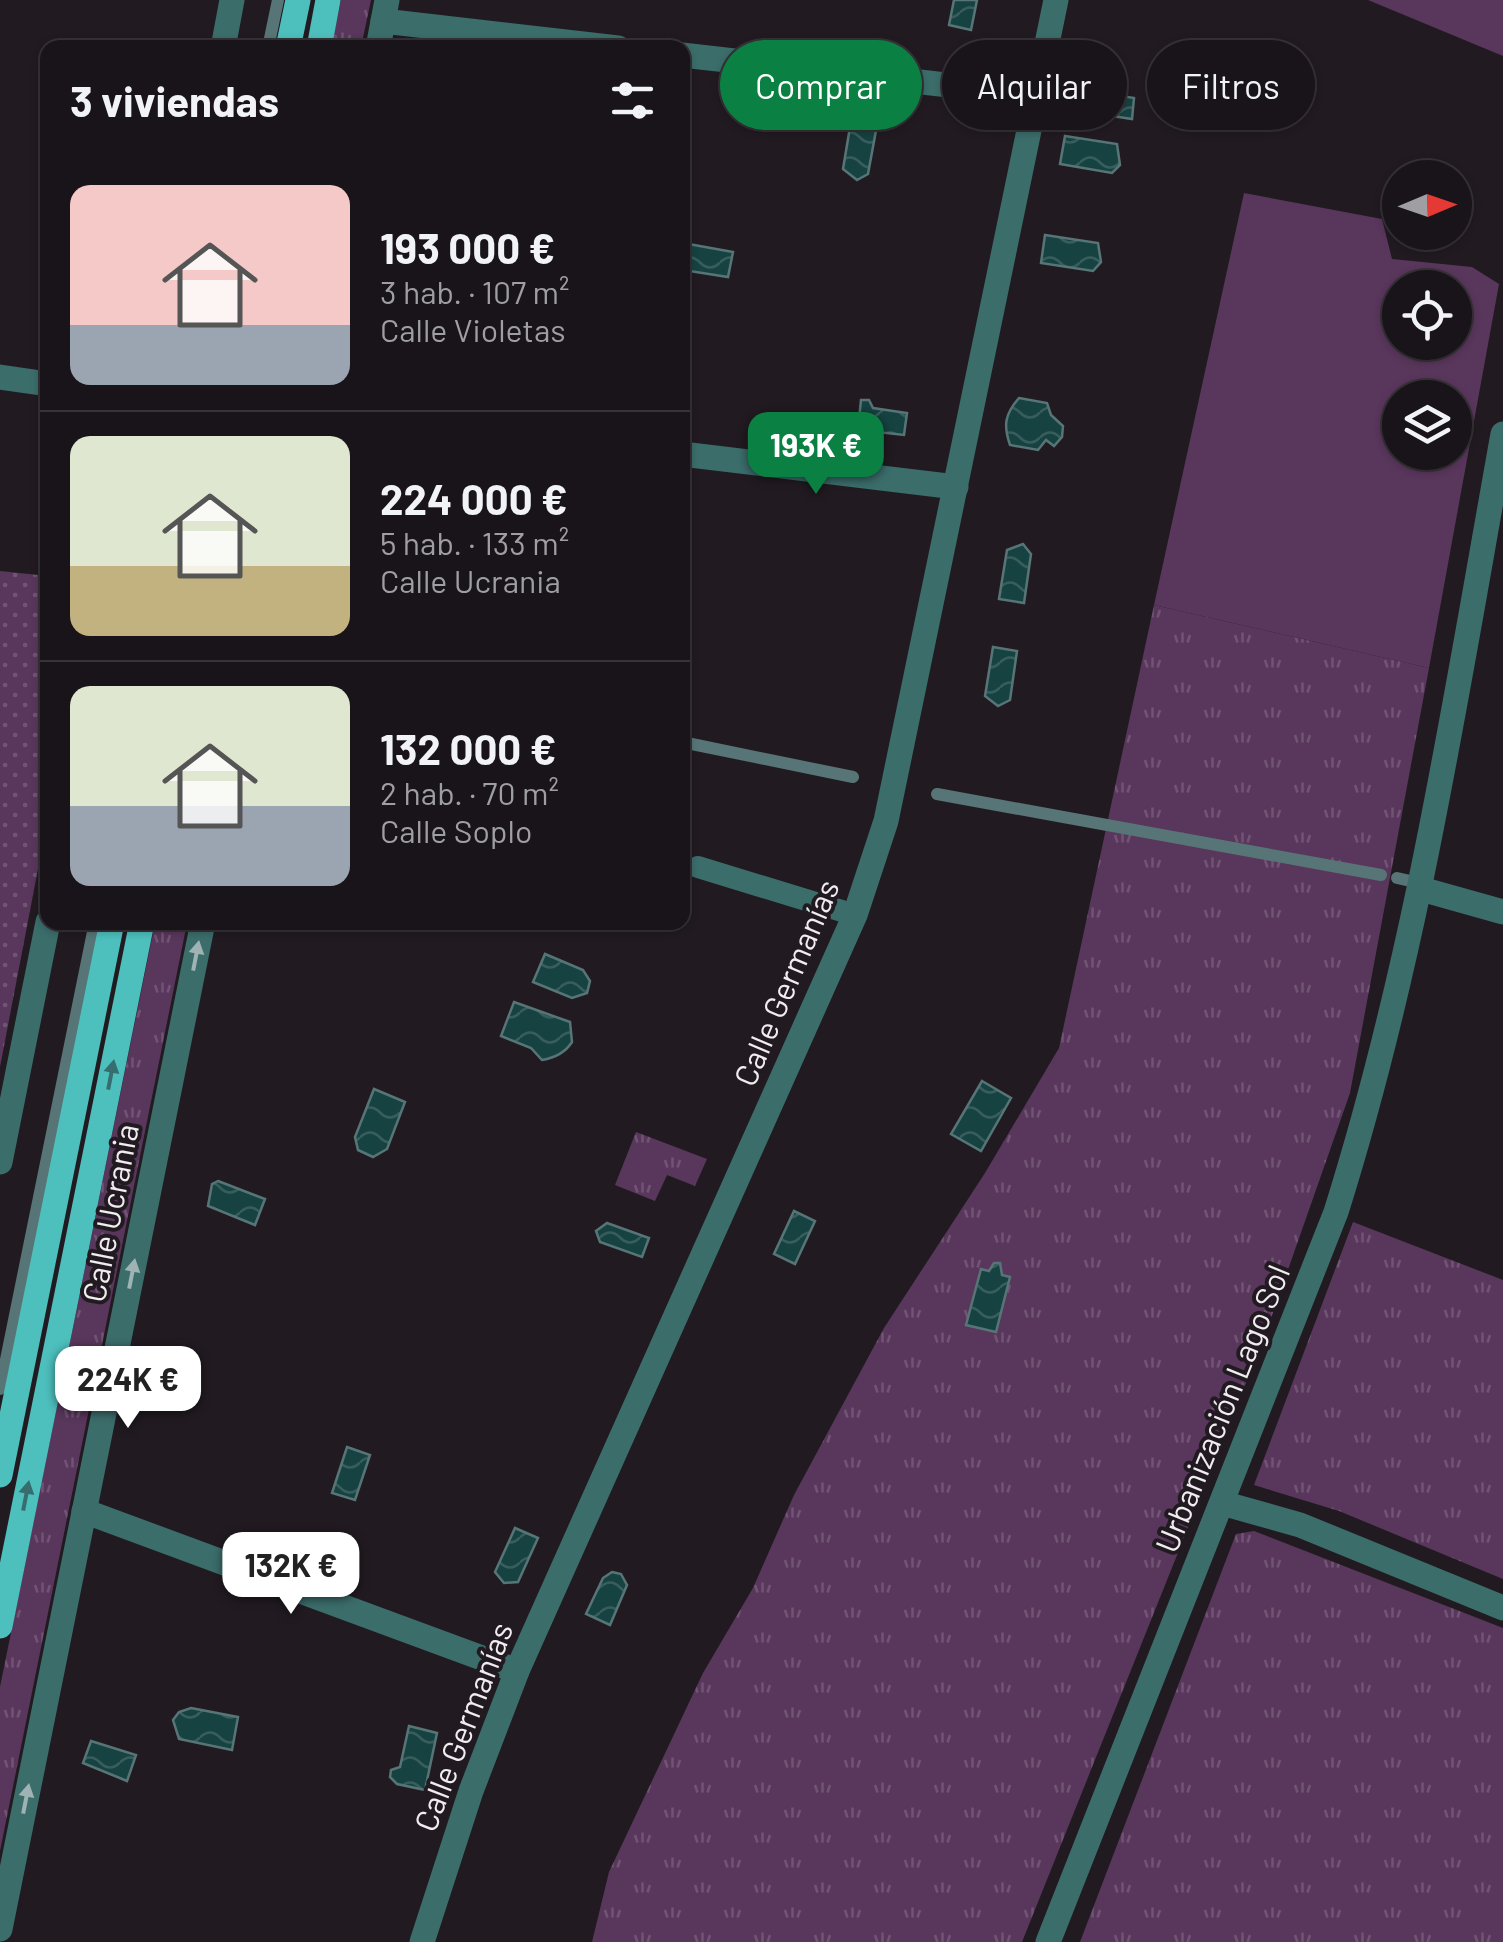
<!DOCTYPE html>
<html lang="es">
<head>
<meta charset="utf-8">
<style>
  :root { --surface:#191419; --page:#262126; --text:#f1f3f6; --muted:#9f9ea2; --line:#373338; --accent:#0b8043 }
  body { margin:0; font-family:Barlow,sans-serif; background:var(--page); color:var(--text); height:100vh; display:flex; flex-direction:column; font-size:38px; white-space:nowrap }
  * { box-sizing:border-box; margin:0 }
  p { font-size:32px; color:var(--muted) }
  .icon { flex:none; width:55px; height:55px; fill:none; stroke:currentColor; stroke-width:2; stroke-linecap:round; stroke-linejoin:round }
  .map { position:relative; flex:1; overflow:hidden }
  .panel { position:absolute; left:40px; top:40px; width:650px; height:890px; display:flex; flex-direction:column; background:var(--surface); border-radius:20px; box-shadow:0 2px 8px #0004,0 0 0 2px var(--line) }
  .panel>* { flex:none }
  .top-card { position:absolute; left:720px; top:40px; width:632px; height:90px; display:flex; gap:20px }
  .needle { width:65px; rotate:88deg }
  .controls { position:absolute; left:1382px; top:160px; display:grid; gap:20px }
  .controls a { display:grid; place-items:center; width:90px; height:90px; border-radius:50%; background:var(--surface); box-shadow:0 2px 8px #0004,0 0 0 2px var(--line); font-size:50px }
  .price { position:absolute; translate:-50% -85px; padding:0 22px; border-radius:20px; background:#fff; color:#222; font-size:32px; line-height:65px; filter:drop-shadow(0 2px 5px #0008) }
  .price::after { content:''; position:absolute; left:50%; top:60px; width:30px; height:22px; margin-left:-15px; background:inherit; clip-path:polygon(0 0,100% 0,50% 100%) }
  .price.active { background:var(--accent); color:#fff }
  ul { padding:0; list-style:none }
  li { display:flex; align-items:center; gap:30px; height:250px; padding:0 30px }
  li+li { border-top:2px solid var(--line) }
  li span { display:grid; place-items:center; flex:none; width:280px; height:200px; border-radius:20px; color:#555 }
  li>.icon { margin-inline-start:auto }
  span .icon { width:120px; height:120px; fill:#fffc; stroke-width:1 }
  li b { font-size:42px }
  h2 { display:flex; justify-content:space-between; align-items:center; height:120px; padding:0 30px; font-size:42px }
  .tag { padding:0 35px; border-radius:45px; background:var(--surface); box-shadow:0 2px 8px #0004,0 0 0 2px var(--line); font-size:35px; line-height:90px }
  .tag.active { background:var(--accent); color:#fff }
  .map>svg:first-child { display:block }
</style>
</head>
<body>
<div class="map">
<svg width="1503" height="1942" viewBox="0 0 1503 1942">
  <defs>
    <pattern id="grass-tufts" width="24" height="20" patternUnits="userSpaceOnUse" patternTransform="scale(2.5)"><rect width="24" height="20" fill="#59365c"/><path d="M3 7l-1-3M5 7V3M7 7l1-3M15 17l-1-3M17 17v-4M19 17l1-3" fill="none" stroke="#715374"/></pattern>
    <pattern id="park-dots" width="8" height="8" patternUnits="userSpaceOnUse" patternTransform="scale(2.5)"><rect width="8" height="8" fill="#59365c"/><path d="M2 2h.1M6 6h.1" fill="none" stroke="#715374" stroke-width="1.8" stroke-linecap="round"/></pattern>
    <pattern id="water-waves" width="16" height="10" patternUnits="userSpaceOnUse" patternTransform="scale(2.5)"><rect width="16" height="10" fill="#164241"/><path d="M0 5q4-4 8 0t8 0" fill="none" stroke="#385d5d"/></pattern>
  </defs>
  <rect width="100%" height="100%" fill="#211b21"/>
  <!-- grass -->
  <g fill="url(#grass-tufts)">
    <polygon points="341,0 371,0 361,47 331,48"/>
    <polygon points="1154,605 1429,668 1350,1093 1264,1338 1022,1942 592,1942 609,1872 703,1673 753,1588 794,1495 884,1328 985,1173 1059,1048"/>
    <polygon points="155,923 187,923 0,1851 0,1687"/>
    <polygon points="636,1132 707,1159 695,1186 667,1175 655,1201 615,1185"/>
    <polygon points="1353,1222 1503,1280 1503,1579 1339,1511 1254,1485"/>
    <polygon points="1254,1531 1503,1628 1503,1942 1080,1942 1236,1534"/>
  </g>
  <!-- park -->
  <polygon fill="url(#park-dots)" points="0,571 48,576 47,822 0,1067"/>
  <!-- garden -->
  <g fill="#59365c" fill-rule="evenodd">
    <polygon points="1368,0 1503,0 1503,56"/>
    <path d="M 1244,193 L 1382,219 L 1392,259 L 1472,267 L 1499,284 L 1429,668 L 1154,605 ZM 1400,288 L 1455,288 L 1455,342 L 1400,342 ZM 1400,398 L 1455,398 L 1455,452 L 1400,452 Z"/>
  </g>
  <!-- water -->
  <g fill="url(#water-waves)" stroke="#577576" stroke-width="2.5">
    <polygon points="954,0 977,0 971,30 949,25"/>
    <polygon points="1090,81 1099,82 1098,92 1134,98 1132,119 1086,112"/>
    <polygon points="851,121 877,125 868,174 857,180 843,169"/>
    <polygon points="1065,136 1117,144 1120,165 1112,173 1060,164"/>
    <polygon points="1045,235 1098,243 1101,262 1093,271 1041,263"/>
    <polygon points="683,243 733,252 728,277 683,270"/>
    <path d="M 1019,398 L 1047,403 L 1051,415 L 1063,426 L 1062,437 L 1054,446 L 1046,440 L 1038,450 L 1010,445 C 1003,425 1005,414 1019,398 Z"/>
    <polygon points="861,400 869,400 873,408 907,413 904,435 858,430"/>
    <polygon points="1023,544 1031,554 1024,603 999,599 1007,550"/>
    <polygon points="993,647 1017,651 1010,700 998,706 985,696"/>
    <polygon points="545,954 583,970 590,981 587,993 572,998 533,982"/>
    <path d="M 514,1002 L 570,1022 L 572,1042 C 565,1053 554,1058 542,1060 L 531,1048 L 501,1036 Z"/>
    <polygon points="982,1081 1011,1098 981,1151 951,1134"/>
    <polygon points="374,1089 405,1102 387,1149 373,1157 358,1150 355,1137"/>
    <polygon points="218,1181 265,1199 255,1225 208,1206 212,1184"/>
    <polygon points="794,1211 815,1221 795,1264 774,1254"/>
    <polygon points="607,1223 649,1238 642,1257 600,1242 596,1231"/>
    <polygon points="994,1263 1000,1263 1002,1275 1010,1277 996,1332 966,1325 981,1269 989,1271"/>
    <polygon points="347,1447 370,1455 355,1500 332,1493"/>
    <polygon points="515,1528 538,1538 518,1582 504,1583 495,1572"/>
    <polygon points="612,1572 621,1574 627,1585 610,1625 586,1614 603,1578"/>
    <polygon points="191,1708 238,1717 232,1750 179,1739 173,1720 179,1712"/>
    <polygon points="409,1726 437,1733 425,1790 397,1784 390,1777 391,1770 400,1767"/>
    <polygon points="91,1741 136,1755 127,1781 83,1763"/>
  </g>
  <g fill="none" stroke-linecap="round" stroke-linejoin="round">
    <!-- stream -->
    <g stroke="#577576" stroke-width="12">
      <polyline points="268,48 278,0"/>
      <polyline points="682,742 853,777"/>
      <polyline points="937,794 1381,875"/>
      <polyline points="1397,878 1424,884"/>
      <polyline points="0,1389 95,922"/>
    </g>
    <!-- service -->
    <polyline stroke="#3b6d6b" stroke-width="22" points="698,867 855,915"/>
    <!-- minor -->
    <g stroke="#3b6d6b" stroke-width="25">
      <polyline points="383,21 618,48"/>
      <polyline points="223,48 232,0"/>
      <polyline points="378,48 387,0"/>
      <polyline points="682,55 1036,95"/>
      <polyline points="0,377 48,384"/>
      <polyline points="682,454 956,487"/>
      <polyline points="1421,889 1503,912"/>
      <polyline points="0,1162 48,922"/>
      <polyline points="1222,1503 1300,1525 1503,1608"/>
      <polyline points="84,1511 517,1671"/>
      <polyline points="0,1929 203,922"/>
      <polyline points="422,1942 471,1791 517,1671 855,915 886,821 1056,0"/>
      <path d="M 1048,1942 L 1336,1212 C 1416,958 1456,695 1503,434"/>
    </g>
    <!-- primary -->
    <g stroke="#4dbfbc" stroke-width="25">
      <polyline points="288,48 298,0"/>
      <polyline points="319,48 328,0"/>
      <polyline points="0,1475 112,922"/>
      <polyline points="0,1626 142,922"/>
    </g>
  </g>
  <!-- one-way arrows -->
  <defs><path id="oneway-solid" d="M-6-.8H1V-3.2L6.5 0L1 3.2V.8H-6Z" transform="scale(2.5)"/></defs>
  <g fill="#9fb3b4">
    <use href="#oneway-solid" transform="translate(196 956) rotate(-79)"/>
    <use href="#oneway-solid" transform="translate(132 1274) rotate(-79)"/>
    <use href="#oneway-solid" transform="translate(26 1799) rotate(-79)"/>
  </g>
  <g fill="#376d6e">
    <use href="#oneway-solid" transform="translate(111 1075) rotate(-79)"/>
    <use href="#oneway-solid" transform="translate(26 1496) rotate(-79)"/>
  </g>
  <g text-anchor="middle" stroke-width="8" stroke-linejoin="round" paint-order="stroke">
    <!-- street labels -->
    <g font-size="32" fill="#f0ecf0" stroke="#211b21">
      <text transform="translate(787 983) rotate(-67)" y="11">Calle Germanías</text>
      <text transform="translate(111 1213) rotate(-79)" y="11">Calle Ucrania</text>
      <text transform="translate(1223 1409) rotate(-68)" y="11">Urbanización Lago Sol</text>
      <text transform="translate(464 1727) rotate(-69)" y="11">Calle Germanías</text>
    </g>
  </g>
</svg>
<div class="controls">
<a><svg class="needle" viewBox="-14 -14 28 28"><path d="M0-13l5 13h-10z" fill="#e53935"/><path d="M0 13l5-13h-10z" fill="#9f9ea2"/></svg></a>
<a><svg class="icon" aria-label="locate" viewBox="0 0 24 24"><circle cx="12" cy="12" r="6"/><path d="M12 2v4M12 18v4M2 12h4M18 12h4"/></svg></a>
<a><svg class="icon" aria-label="layers" viewBox="0 0 24 24"><path d="M12 4l9 5-9 5-9-5zM3 14l9 5 9-5"/></svg></a>
</div>
<b class="price active" style="left:816px;top:497px">193K €</b>
<b class="price" style="left:128px;top:1431px">224K €</b>
<b class="price" style="left:291px;top:1617px">132K €</b>
<div class="top-card">
<a class="tag active">Comprar</a>
<a class="tag">Alquilar</a>
<a class="tag">Filtros</a>
</div>
<section class="panel">
<h2>3 viviendas<svg class="icon" aria-label="filters" viewBox="0 0 24 24"><path d="M4 7h16M4 17h16"/><circle cx="9" cy="7" r="2"/><circle cx="15" cy="17" r="2"/></svg></h2>
<ul>
<li><span style="background:linear-gradient(#f6c9c9 70%,#9aa5b1 0)"><svg class="icon" aria-label="home" viewBox="0 0 24 24"><path d="M3 11l9-7 9 7M6 9v11h12V9"/></svg></span><div><b>193 000 €</b><p>3 hab. · 107 m²</p><p>Calle Violetas</p></div></li>
<li><span style="background:linear-gradient(#dfe7d0 65%,#c2b280 0)"><svg class="icon" aria-label="home" viewBox="0 0 24 24"><path d="M3 11l9-7 9 7M6 9v11h12V9"/></svg></span><div><b>224 000 €</b><p>5 hab. · 133 m²</p><p>Calle Ucrania</p></div></li>
<li><span style="background:linear-gradient(#dfe7d0 60%,#9aa5b1 0)"><svg class="icon" aria-label="home" viewBox="0 0 24 24"><path d="M3 11l9-7 9 7M6 9v11h12V9"/></svg></span><div><b>132 000 €</b><p>2 hab. · 70 m²</p><p>Calle Soplo</p></div></li>
</ul>
</section>
</div>
</body>
</html>
